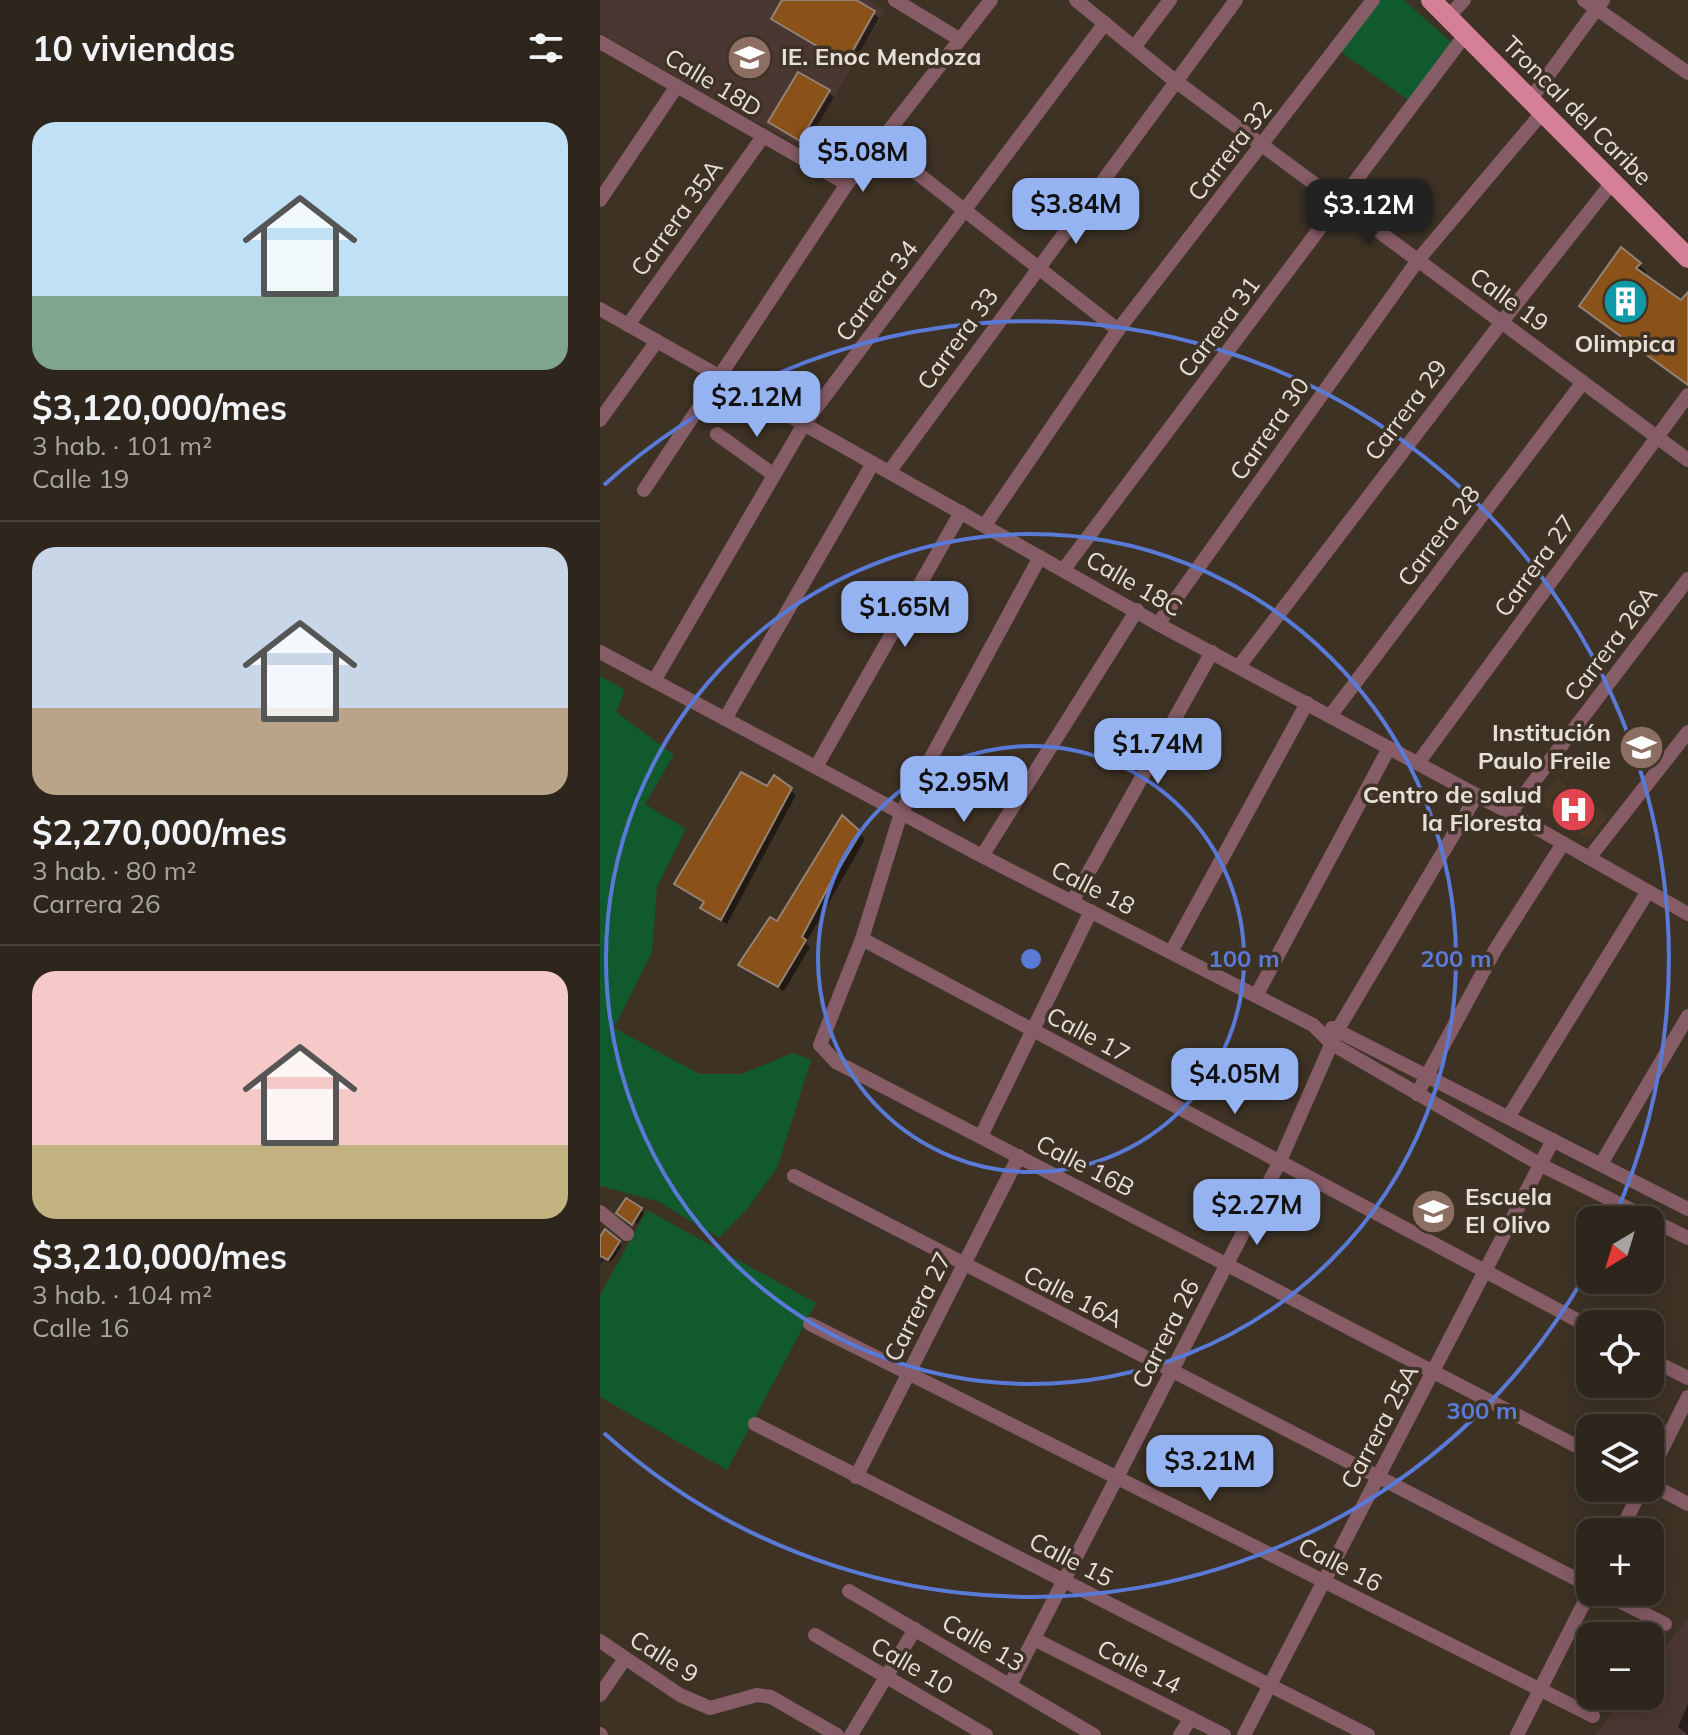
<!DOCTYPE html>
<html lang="es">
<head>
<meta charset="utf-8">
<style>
  :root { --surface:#2e261c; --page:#362e25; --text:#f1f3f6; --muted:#a7a5a3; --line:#49433b; --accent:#95b2f1 }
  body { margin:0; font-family:Mulish,sans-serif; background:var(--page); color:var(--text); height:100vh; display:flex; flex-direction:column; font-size:30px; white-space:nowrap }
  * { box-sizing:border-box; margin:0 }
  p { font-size:26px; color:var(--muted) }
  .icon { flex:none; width:44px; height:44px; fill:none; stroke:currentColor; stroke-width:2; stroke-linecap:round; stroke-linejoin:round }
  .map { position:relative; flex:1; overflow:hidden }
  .sheet { display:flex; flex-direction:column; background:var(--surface); width:600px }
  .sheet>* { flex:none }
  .needle { width:52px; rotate:218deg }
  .buttons { position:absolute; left:976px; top:1206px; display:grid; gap:16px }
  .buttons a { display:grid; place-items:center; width:88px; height:88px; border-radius:16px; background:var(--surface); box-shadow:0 4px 20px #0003,0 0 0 2px var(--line); font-size:40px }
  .price { position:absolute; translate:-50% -68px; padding:0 18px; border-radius:16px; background:var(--accent); color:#111; font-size:26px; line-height:52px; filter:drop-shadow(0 2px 4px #0008) }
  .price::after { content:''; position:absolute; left:50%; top:48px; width:24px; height:18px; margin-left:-12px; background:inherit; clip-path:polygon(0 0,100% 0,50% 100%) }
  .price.selected { background:#222; color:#fff }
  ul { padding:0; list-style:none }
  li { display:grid; align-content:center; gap:16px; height:424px; padding:0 32px }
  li+li { border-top:2px solid var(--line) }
  li span { display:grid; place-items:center; height:248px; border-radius:24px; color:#555 }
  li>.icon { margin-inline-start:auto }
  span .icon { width:144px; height:144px; fill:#fffc; stroke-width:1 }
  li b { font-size:34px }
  h2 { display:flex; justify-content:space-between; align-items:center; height:96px; padding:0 32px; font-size:34px }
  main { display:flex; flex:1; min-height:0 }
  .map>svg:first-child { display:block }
</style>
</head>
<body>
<main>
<section class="sheet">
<h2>10 viviendas<svg class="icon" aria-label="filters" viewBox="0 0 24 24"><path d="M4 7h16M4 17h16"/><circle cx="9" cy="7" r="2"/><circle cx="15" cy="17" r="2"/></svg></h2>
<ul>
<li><span style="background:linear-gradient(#bfe0f5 70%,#7fa58c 0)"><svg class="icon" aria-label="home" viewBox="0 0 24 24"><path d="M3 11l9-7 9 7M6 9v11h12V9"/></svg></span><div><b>$3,120,000/mes</b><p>3 hab. · 101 m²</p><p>Calle 19</p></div></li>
<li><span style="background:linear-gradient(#c9d6e8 65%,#b9a48a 0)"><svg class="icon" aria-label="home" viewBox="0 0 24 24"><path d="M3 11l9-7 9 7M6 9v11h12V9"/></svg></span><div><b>$2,270,000/mes</b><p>3 hab. · 80 m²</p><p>Carrera 26</p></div></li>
<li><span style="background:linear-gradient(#f6c9c9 70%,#c2b280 0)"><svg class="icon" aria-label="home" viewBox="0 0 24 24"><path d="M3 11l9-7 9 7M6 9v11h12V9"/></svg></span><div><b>$3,210,000/mes</b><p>3 hab. · 104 m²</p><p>Calle 16</p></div></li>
</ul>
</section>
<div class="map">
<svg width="1088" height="1735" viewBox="0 0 1088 1735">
  <rect width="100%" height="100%" fill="#3e3225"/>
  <!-- built -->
  <polygon fill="#473724" points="957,778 1008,816 989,841 939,802"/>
  <!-- industrial -->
  <g fill="#4b3732">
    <polygon points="0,0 268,0 285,11 204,148 0,33"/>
    <polygon points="1088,1618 1088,1735 995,1735 1026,1696 1050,1696 1050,1666"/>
  </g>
  <!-- green -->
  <g fill="#105a2e">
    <polygon points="775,0 804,0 853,44 810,101 738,50"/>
    <polygon points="0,676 25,690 16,712 74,755 45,804 86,829 57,887 52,952 14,1028 100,1074 141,1074 193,1053 211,1060 177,1168 148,1208 119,1238 57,1201 0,1186"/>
    <polygon points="47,1210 216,1303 127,1470 0,1397 0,1295"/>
  </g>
  <!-- shadow -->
  <g fill="#0007">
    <polygon points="184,0 251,0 279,18 252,67 179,24 173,19"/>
    <polygon points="228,92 234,97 206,145 171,122"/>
    <polygon points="1022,250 1047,272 1043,276 1081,303 1088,300 1088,385 990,313"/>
    <polygon points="168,789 190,790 196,795 127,924 108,913 103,908 105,904 77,884"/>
    <polygon points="243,818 265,839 206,943 210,947 184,991 146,970"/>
    <polygon points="41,1210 44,1213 37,1224 22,1216"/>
    <polygon points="6,1232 22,1246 11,1262 5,1258 1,1264 0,1241"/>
    <polygon points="1088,1704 1088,1735 1078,1727"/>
  </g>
  <!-- building -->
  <g fill="#8a5118" stroke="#938376" stroke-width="2">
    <polygon points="182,0 256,0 275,11 246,63 171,19"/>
    <polygon points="198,72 230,90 200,141 168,122"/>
    <polygon points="1021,247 1041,263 1036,268 1081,300 1088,292 1088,385 979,306"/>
    <polygon points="141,772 167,786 174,775 192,788 121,920 100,908 104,902 74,884"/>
    <polygon points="242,815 261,832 232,880 202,937 206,940 178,987 138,965 170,917 177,921"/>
    <polygon points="26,1198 42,1208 32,1225 16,1213"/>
    <polygon points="5,1229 20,1241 8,1260 0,1256 0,1237"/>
  </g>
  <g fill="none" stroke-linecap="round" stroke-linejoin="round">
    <!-- minor -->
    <g stroke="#865c66" stroke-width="14">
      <polyline points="295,0 359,39"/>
      <polyline points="476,0 574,80 1088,460"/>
      <polyline points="984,0 1088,73"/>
      <polyline points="848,17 864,0"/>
      <polyline points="0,42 247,184"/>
      <polyline points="535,46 570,0"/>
      <polyline points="930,100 1003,0"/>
      <polyline points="281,145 518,330"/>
      <polyline points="0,200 77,86"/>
      <polyline points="0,309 558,624 910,813 1088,914"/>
      <polyline points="28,325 162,138"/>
      <polyline points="0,420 57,341"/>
      <polyline points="117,434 174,475"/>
      <polyline points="289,472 636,0"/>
      <polyline points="44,490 247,184 391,0"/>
      <polyline points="385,525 518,330 773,0"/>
      <polyline points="440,557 301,813 262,939 220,1045 236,1062 990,1453"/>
      <polyline points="464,569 865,35"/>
      <polyline points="558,624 818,260 942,113"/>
      <polyline points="0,652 382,856 713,1025 732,1044 941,1165 1088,1238"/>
      <polyline points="640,665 901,323 1011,184"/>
      <polyline points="54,681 204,424 505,23"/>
      <polyline points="730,716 983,382"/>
      <polyline points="125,719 273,463"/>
      <polyline points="818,763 1088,395"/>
      <polyline points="216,767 361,512"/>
      <polyline points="910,813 1088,579"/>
      <polyline points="382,856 537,610"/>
      <polyline points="989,858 1088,732"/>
      <polyline points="472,902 612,652"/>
      <polyline points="262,939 990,1327"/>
      <polyline points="571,952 707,703"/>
      <polyline points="656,996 789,748"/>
      <polyline points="732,1028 1088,1209"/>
      <polyline points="817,1094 895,950 962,845"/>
      <polyline points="909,1116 1047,893"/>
      <polyline points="381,1136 491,911"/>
      <polyline points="1001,1164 1088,1016"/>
      <polyline points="194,1176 990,1586"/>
      <polyline points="0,1212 27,1234"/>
      <polyline points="210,1324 993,1716"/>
      <polyline points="1050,1359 1088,1378"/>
      <polyline points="155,1424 768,1735"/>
      <polyline points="1050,1473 1088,1397"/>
      <polyline points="256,1477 419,1156"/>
      <polyline points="1050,1484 1088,1504"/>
      <polyline points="1020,1532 1042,1488"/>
      <polyline points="249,1591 494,1735"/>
      <polyline points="1001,1592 1065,1624"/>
      <polyline points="215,1635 386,1735"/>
      <polyline points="434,1639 624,1735"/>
      <polyline points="0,1641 80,1695 110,1708 157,1695 171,1697 237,1735"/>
      <polyline points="410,1685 680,1161 738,1029 877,795"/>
      <polyline points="0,1695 24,1660"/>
      <polyline points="0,1734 1,1735"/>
      <polyline points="251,1735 315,1629"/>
      <polyline points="580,1735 591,1718"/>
      <polyline points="644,1735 953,1140"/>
      <polyline points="917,1735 990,1591"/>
    </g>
    <!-- primary -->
    <polyline stroke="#d58096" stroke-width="20" points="831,0 1088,258"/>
  </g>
  <!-- distance rings -->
  <g fill="none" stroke="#5a7ad8" stroke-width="4">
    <circle cx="431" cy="959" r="213"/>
    <circle cx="431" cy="959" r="425"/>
    <path d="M989 1268A638 638 0 0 1 4 1433M4 485A638 638 0 0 1 1014 1218"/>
  </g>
  <!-- icons -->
  <defs>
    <symbol id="school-disc" viewBox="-11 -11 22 22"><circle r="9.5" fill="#8d6e63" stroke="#3e3225"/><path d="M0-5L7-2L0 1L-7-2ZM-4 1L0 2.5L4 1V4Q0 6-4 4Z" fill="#fff"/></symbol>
    <symbol id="building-disc" viewBox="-11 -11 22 22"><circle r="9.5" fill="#0f9aa8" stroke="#3e3225"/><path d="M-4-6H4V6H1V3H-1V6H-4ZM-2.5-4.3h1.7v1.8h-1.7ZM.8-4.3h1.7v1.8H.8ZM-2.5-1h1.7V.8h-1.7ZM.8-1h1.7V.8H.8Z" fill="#fff"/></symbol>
    <symbol id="hospital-disc" viewBox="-11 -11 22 22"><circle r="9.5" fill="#e0444e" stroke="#3e3225"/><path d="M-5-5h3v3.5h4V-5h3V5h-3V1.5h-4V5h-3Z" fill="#fff"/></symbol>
  </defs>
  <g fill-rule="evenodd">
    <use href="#school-disc" x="124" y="32" width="51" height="51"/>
    <use href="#building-disc" x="1000" y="276" width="51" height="51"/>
    <use href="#school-disc" x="1016" y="722" width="51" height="51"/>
    <use href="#hospital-disc" x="948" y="784" width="51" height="51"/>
    <use href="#school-disc" x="808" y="1186" width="51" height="51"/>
  </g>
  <g text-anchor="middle" stroke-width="7" stroke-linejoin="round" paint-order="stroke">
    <!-- poi labels -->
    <g font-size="24" font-weight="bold" fill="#e7dfd7" stroke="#3e3225" text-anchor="start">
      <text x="181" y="65">IE. Enoc Mendoza</text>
      <text x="1025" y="352" text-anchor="middle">Olimpica</text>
      <text x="1011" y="741" text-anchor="end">Institución<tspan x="1011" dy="28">Paulo Freile</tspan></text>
      <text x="942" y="803" text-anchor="end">Centro de salud<tspan x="942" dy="28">la Floresta</tspan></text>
      <text x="865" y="1205">Escuela<tspan x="865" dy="28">El Olivo</tspan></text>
    </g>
    <!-- street labels -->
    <g font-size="24" fill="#e7dfd7" stroke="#3e3225">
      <text transform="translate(113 83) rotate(31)" y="8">Calle 18D</text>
      <text transform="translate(977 111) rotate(45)" y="8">Troncal del Caribe</text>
      <text transform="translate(630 151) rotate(-52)" y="8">Carrera 32</text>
      <text transform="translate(77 218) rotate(-54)" y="8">Carrera 35A</text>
      <text transform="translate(277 291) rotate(-53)" y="8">Carrera 34</text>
      <text transform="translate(909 300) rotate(36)" y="8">Calle 19</text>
      <text transform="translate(619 327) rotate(-53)" y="8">Carrera 31</text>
      <text transform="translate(358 339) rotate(-54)" y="8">Carrera 33</text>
      <text transform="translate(806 410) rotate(-53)" y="8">Carrera 29</text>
      <text transform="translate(670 429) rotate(-55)" y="8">Carrera 30</text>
      <text transform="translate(839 536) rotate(-53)" y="8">Carrera 28</text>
      <text transform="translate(935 566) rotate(-54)" y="8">Carrera 27</text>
      <text transform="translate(534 584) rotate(30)" y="8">Calle 18C</text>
      <text transform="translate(1011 644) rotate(-53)" y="8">Carrera 26A</text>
      <text transform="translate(493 888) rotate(27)" y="8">Calle 18</text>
      <text transform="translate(488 1035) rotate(28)" y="8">Calle 17</text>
      <text transform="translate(485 1166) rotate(27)" y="8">Calle 16B</text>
      <text transform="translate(473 1297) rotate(27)" y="8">Calle 16A</text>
      <text transform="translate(318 1307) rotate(-63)" y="8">Carrera 27</text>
      <text transform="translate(566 1334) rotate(-63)" y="8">Carrera 26</text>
      <text transform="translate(780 1427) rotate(-62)" y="8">Carrera 25A</text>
      <text transform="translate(471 1560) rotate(27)" y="8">Calle 15</text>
      <text transform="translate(740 1565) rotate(27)" y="8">Calle 16</text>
      <text transform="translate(383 1643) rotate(30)" y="8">Calle 13</text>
      <text transform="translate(64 1657) rotate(32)" y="8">Calle 9</text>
      <text transform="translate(312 1666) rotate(30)" y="8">Calle 10</text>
      <text transform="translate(539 1667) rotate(27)" y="8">Calle 14</text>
    </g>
  </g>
  <circle cx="431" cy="959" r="12" fill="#5a7ad8" stroke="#3e3225" stroke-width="4"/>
  <g font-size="24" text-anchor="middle" font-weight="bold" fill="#5a7ad8" stroke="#3e3225" stroke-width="7" stroke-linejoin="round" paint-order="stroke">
    <text x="644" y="967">100 m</text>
    <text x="856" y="967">200 m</text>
    <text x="882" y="1419">300 m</text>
  </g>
</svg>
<div class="buttons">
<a><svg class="needle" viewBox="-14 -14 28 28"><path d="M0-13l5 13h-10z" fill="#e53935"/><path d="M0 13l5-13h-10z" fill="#a7a5a3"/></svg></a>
<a><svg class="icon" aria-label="locate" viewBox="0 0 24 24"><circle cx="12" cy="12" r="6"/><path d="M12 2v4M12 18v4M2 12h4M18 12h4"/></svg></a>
<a><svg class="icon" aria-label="layers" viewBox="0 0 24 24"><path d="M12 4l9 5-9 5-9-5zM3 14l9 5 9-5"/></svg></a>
<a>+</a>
<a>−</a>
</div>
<b class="price" style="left:263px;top:194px">$5.08M</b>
<b class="price" style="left:476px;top:246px">$3.84M</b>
<b class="price selected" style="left:769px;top:247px">$3.12M</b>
<b class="price" style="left:157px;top:439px">$2.12M</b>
<b class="price" style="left:305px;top:649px">$1.65M</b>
<b class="price" style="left:558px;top:786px">$1.74M</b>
<b class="price" style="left:364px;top:824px">$2.95M</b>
<b class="price" style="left:635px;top:1116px">$4.05M</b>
<b class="price" style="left:657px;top:1247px">$2.27M</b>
<b class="price" style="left:610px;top:1503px">$3.21M</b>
</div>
</main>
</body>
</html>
